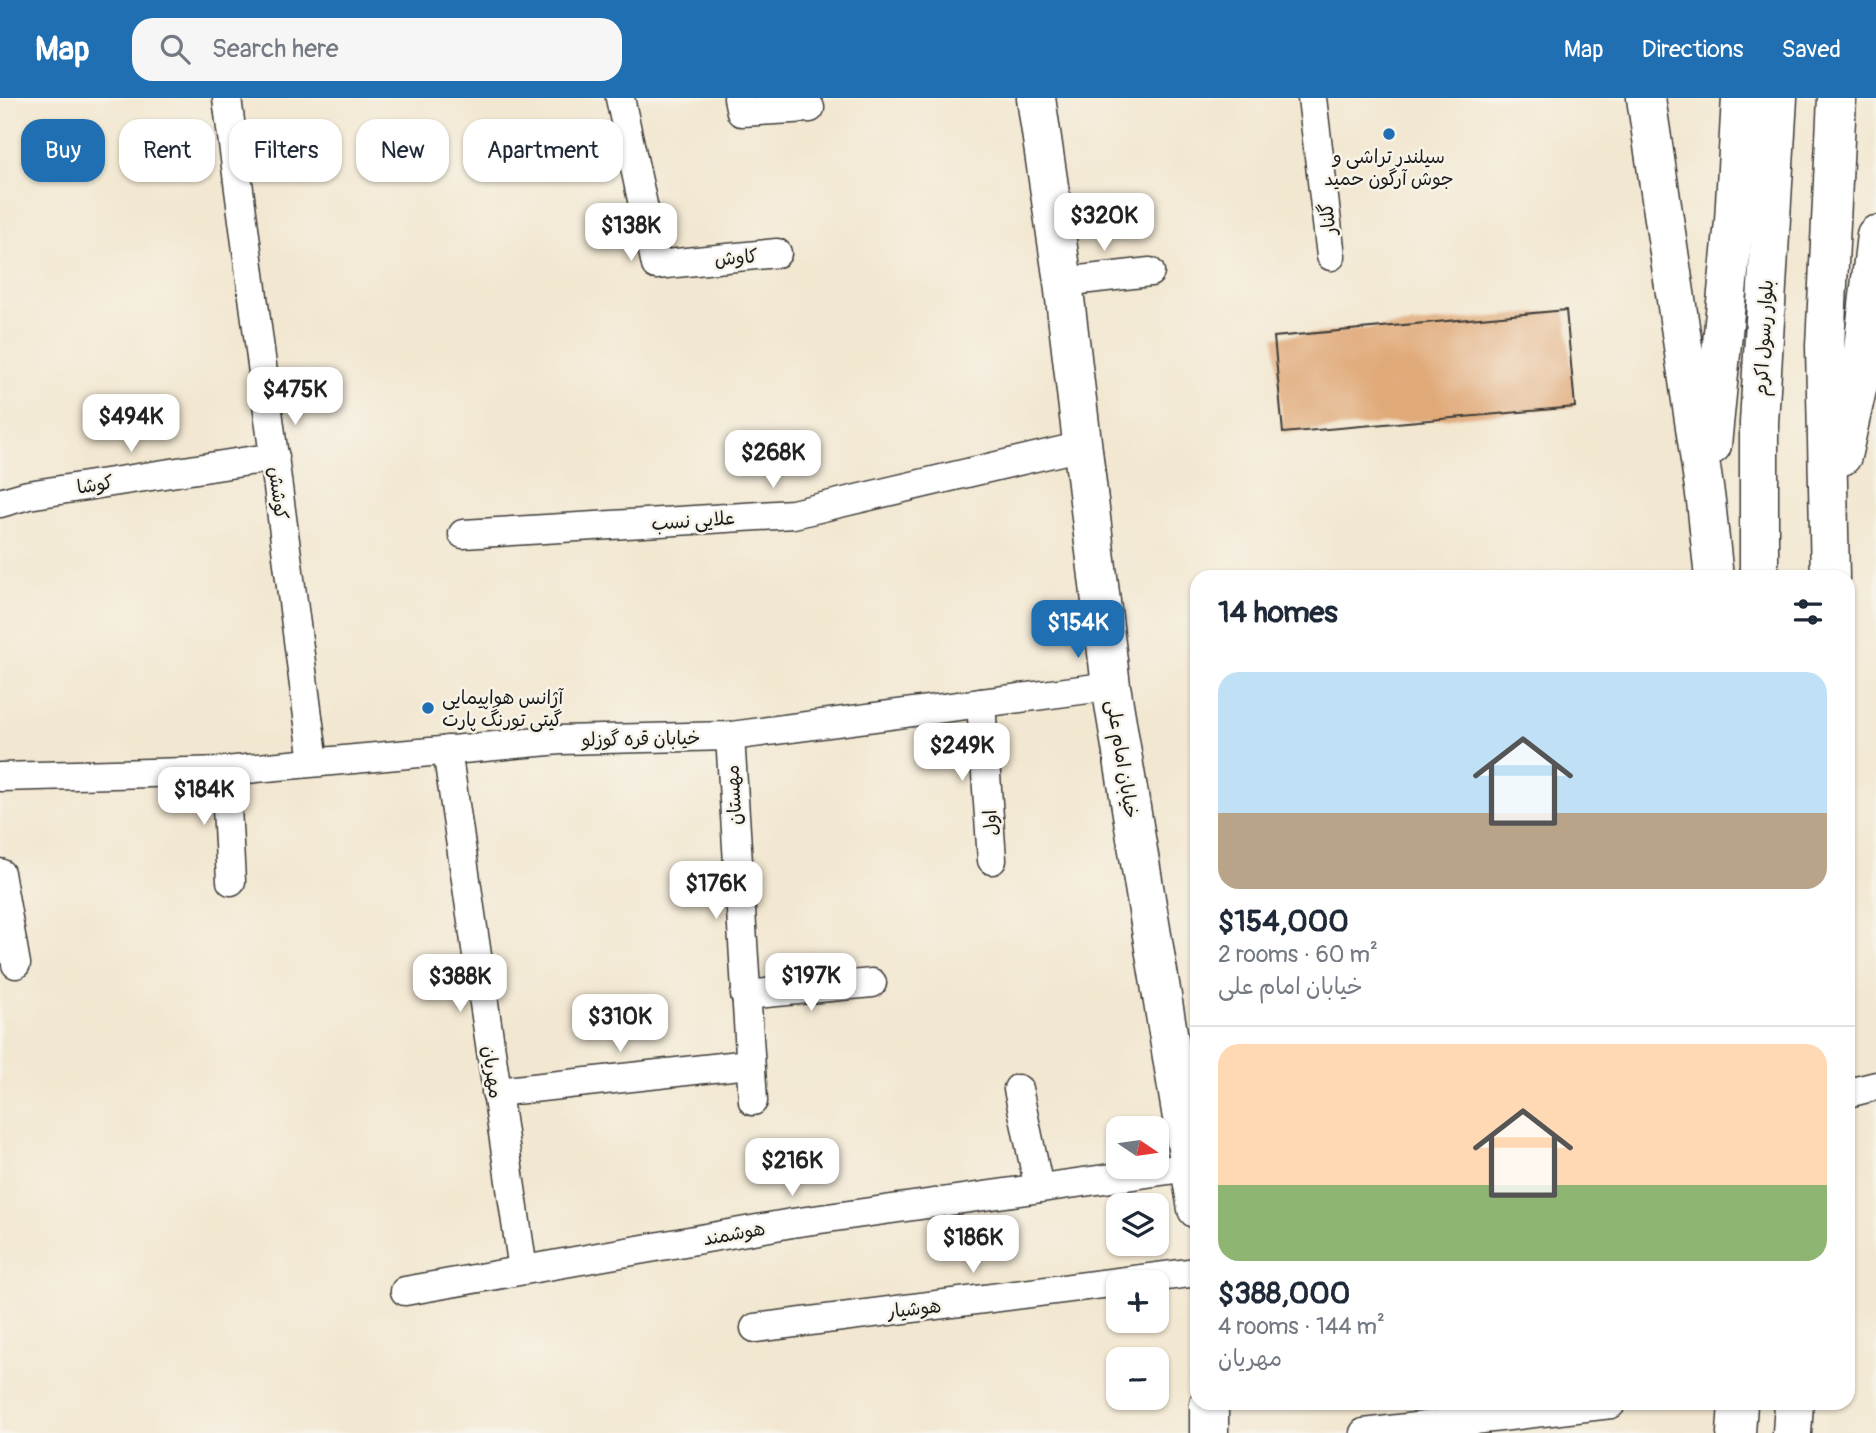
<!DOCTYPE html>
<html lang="en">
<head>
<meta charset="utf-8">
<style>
  :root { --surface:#fff; --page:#f6f6f7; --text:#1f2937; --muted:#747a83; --line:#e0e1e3; --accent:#1f6fb2 }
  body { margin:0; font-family:Pangolin,"Playpen Sans Arabic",sans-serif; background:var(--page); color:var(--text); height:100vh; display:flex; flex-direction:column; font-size:26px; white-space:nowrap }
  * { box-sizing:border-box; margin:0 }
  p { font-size:23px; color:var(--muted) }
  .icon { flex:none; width:38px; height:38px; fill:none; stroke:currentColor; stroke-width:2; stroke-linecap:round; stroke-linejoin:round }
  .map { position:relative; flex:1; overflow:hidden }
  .drawer { position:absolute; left:1190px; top:472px; width:665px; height:840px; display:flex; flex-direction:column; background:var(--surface); border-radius:21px; box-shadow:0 2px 5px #0004 }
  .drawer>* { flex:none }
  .guide { position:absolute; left:21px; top:21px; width:665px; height:63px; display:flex; gap:14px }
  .needle { width:46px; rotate:103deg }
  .tools { position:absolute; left:1106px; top:1018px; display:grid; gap:14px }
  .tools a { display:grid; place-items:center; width:63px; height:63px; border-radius:14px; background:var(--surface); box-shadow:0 2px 5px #0004; font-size:35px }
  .price { position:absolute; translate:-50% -60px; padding:0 16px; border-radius:14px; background:#fff; color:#222; font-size:23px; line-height:46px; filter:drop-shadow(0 2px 4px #0008) }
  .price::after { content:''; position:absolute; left:50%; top:42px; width:21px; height:16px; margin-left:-10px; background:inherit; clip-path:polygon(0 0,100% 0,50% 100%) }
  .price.current { background:var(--accent); color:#fff }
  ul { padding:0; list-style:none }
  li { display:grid; align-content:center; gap:14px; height:371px; padding:0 28px }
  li+li { border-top:2px solid var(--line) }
  li span { display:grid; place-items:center; height:217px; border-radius:21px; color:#555 }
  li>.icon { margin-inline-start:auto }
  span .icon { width:126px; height:126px; fill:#fffc; stroke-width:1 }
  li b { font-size:30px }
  h2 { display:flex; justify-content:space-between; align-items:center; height:84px; padding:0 28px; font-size:30px }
  .tag { padding:0 24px; border-radius:21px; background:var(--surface); box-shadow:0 2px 5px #0004; font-size:24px; line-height:63px }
  .tag.current { background:var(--accent); color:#fff }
  header { display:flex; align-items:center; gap:42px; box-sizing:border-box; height:98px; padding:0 35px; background:var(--accent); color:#fff }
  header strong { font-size:33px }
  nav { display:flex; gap:38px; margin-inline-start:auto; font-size:24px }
  .search { width:490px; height:63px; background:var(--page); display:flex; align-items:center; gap:18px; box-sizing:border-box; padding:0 24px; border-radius:21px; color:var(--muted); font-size:26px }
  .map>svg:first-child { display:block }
</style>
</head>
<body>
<header>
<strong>Map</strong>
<div class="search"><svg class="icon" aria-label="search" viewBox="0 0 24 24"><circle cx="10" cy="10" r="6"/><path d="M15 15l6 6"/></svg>Search here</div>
<nav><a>Map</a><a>Directions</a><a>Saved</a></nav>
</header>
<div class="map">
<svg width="1876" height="1335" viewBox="0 0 1876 1335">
  <rect width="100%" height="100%" fill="#f7f3e8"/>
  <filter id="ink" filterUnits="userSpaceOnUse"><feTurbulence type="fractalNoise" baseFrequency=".0143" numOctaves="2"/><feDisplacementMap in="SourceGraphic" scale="14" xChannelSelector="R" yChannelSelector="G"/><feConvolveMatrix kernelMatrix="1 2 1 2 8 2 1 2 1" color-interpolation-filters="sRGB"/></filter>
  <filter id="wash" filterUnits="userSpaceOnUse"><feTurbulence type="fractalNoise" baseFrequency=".00686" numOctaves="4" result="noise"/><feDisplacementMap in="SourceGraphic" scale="28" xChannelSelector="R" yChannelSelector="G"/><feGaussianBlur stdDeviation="1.57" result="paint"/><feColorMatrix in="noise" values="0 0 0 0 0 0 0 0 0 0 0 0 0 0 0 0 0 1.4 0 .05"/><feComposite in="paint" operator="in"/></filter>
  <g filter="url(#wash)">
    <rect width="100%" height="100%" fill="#f2e7d0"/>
    <g id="blocks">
      <!-- building -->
      <polygon fill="#e0a978" points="1566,212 1575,309 1283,335 1274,239"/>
    </g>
  </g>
  <g filter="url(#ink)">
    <use href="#blocks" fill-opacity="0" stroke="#3c3a37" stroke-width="2"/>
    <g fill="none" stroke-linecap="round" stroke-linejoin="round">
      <defs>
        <g id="street">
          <polyline points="227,0 314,664"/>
          <polyline points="620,0 656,167 777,155"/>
          <polyline points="738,0 741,14 810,10"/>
          <polyline points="1312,0 1331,158"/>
          <polyline points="1063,184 1150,174"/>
          <polyline points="0,405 28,397 275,359"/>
          <polyline points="463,436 793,416 1082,348"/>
          <polyline points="981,605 992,762"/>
          <polyline points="730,638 753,1003"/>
          <polyline points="447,652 523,1172"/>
          <polyline points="225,673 231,783"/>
          <polyline points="0,679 225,673 560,642 731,638 1111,588"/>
          <polyline points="0,775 16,866"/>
          <polyline points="745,897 872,885"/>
          <polyline points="1018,991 1039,1090"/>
          <polyline points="496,994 749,966"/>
          <polyline points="1848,995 1876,988"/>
          <polyline points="405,1193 792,1125 1197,1068"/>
          <polyline points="755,1230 1197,1174"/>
          <polyline points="1364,1335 1611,1306"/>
        </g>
        <g id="secondary">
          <polyline points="1036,0 1063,184 1111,588 1197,1111"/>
          <polyline points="1209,1306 1209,1335"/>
        </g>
        <g id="primary">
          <polyline points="1646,0 1706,403 1714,480"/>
          <polyline points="1712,347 1734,123 1741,0"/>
          <polyline points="1842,358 1860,278 1876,137"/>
          <polyline points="1759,480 1759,325 1778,0"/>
          <polyline points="1830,480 1825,248 1837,0"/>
          <polyline points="1736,1335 1738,1306"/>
          <polyline points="1792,1335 1794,1306"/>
        </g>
      </defs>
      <!-- street casing -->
      <use href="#street" stroke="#3c3a37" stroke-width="31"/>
      <!-- secondary casing -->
      <use href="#secondary" stroke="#3c3a37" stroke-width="41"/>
      <!-- primary casing -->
      <use href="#primary" stroke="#3c3a37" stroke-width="41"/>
      <!-- street -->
      <use href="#street" stroke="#fff" stroke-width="28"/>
      <!-- secondary -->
      <use href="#secondary" stroke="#fff" stroke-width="38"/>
      <!-- primary -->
      <use href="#primary" stroke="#fff" stroke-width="38"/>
    </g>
  </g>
  <!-- markers -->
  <g fill="#1f6fb2" stroke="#f7f3e8" stroke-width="2.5">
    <circle cx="1389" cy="36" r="7"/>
    <circle cx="428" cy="610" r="7"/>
  </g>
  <g text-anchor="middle" stroke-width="5" stroke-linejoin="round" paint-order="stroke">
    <!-- poi labels -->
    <g font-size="19" fill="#1c1c1c" stroke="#f7f3e8">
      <text x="1389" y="65">سیلندر تراشی و<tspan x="1389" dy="22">جوش آرگون حمید</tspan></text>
      <text x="442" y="606" text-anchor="start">آژانس هواپیمایی<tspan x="442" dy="22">گیتی تورنگ پارت</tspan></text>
    </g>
    <!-- street labels -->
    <g font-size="19" fill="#1c1c1c" stroke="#f7f3e8">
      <text transform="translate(1327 121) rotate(-97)" y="7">گلنار</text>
      <text transform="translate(736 159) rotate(-5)" y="7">کاوش</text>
      <text transform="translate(1763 240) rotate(-87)" y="7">بلوار رسول اکرم</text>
      <text transform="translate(95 386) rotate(-9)" y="7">کوشا</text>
      <text transform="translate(279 395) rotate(83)" y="7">کوشش</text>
      <text transform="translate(693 422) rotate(-4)" y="7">علایی نسب</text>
      <text transform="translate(641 640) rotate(-1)" y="7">خیابان قره گوزلو</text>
      <text transform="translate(1123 661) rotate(81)" y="7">خیابان امام علی</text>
      <text transform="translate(733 697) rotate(-93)" y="7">مهستان</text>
      <text transform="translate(990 725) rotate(-94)" y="7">اول</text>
      <text transform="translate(493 974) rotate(82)" y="7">مهریان</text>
      <text transform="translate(734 1135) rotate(-10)" y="7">هوشمند</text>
      <text transform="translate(914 1210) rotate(-7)" y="7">هوشیار</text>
    </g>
  </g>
</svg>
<div class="tools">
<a><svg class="needle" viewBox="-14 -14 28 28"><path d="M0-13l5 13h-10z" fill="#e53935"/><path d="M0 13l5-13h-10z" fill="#747a83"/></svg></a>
<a><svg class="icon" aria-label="layers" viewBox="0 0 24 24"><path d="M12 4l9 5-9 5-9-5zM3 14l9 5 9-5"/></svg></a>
<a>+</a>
<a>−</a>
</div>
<b class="price" style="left:1104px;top:155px">$320K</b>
<b class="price" style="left:631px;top:165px">$138K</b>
<b class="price" style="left:295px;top:329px">$475K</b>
<b class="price" style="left:131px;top:356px">$494K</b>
<b class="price" style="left:773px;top:392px">$268K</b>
<b class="price current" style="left:1078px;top:562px">$154K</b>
<b class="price" style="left:962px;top:685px">$249K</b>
<b class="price" style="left:204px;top:729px">$184K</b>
<b class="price" style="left:716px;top:823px">$176K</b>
<b class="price" style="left:811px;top:915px">$197K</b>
<b class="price" style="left:460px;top:916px">$388K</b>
<b class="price" style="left:620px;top:956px">$310K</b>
<b class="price" style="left:792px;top:1100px">$216K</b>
<b class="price" style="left:973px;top:1177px">$186K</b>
<div class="guide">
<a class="tag current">Buy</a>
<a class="tag">Rent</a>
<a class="tag">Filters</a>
<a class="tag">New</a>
<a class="tag">Apartment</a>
</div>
<section class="drawer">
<h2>14 homes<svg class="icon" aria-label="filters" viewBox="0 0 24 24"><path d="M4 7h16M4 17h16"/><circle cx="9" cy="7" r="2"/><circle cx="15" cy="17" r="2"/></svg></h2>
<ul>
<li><span style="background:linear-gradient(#bfe0f5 65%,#b9a48a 0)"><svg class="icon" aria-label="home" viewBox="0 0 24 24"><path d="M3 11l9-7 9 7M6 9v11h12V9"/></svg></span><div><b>$154,000</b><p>2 rooms · 60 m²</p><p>خیابان امام علی</p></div></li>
<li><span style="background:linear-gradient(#ffd9b3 65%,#8fb573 0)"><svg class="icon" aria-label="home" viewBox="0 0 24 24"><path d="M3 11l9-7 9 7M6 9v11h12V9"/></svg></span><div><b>$388,000</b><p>4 rooms · 144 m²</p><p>مهریان</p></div></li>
</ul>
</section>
</div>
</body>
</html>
